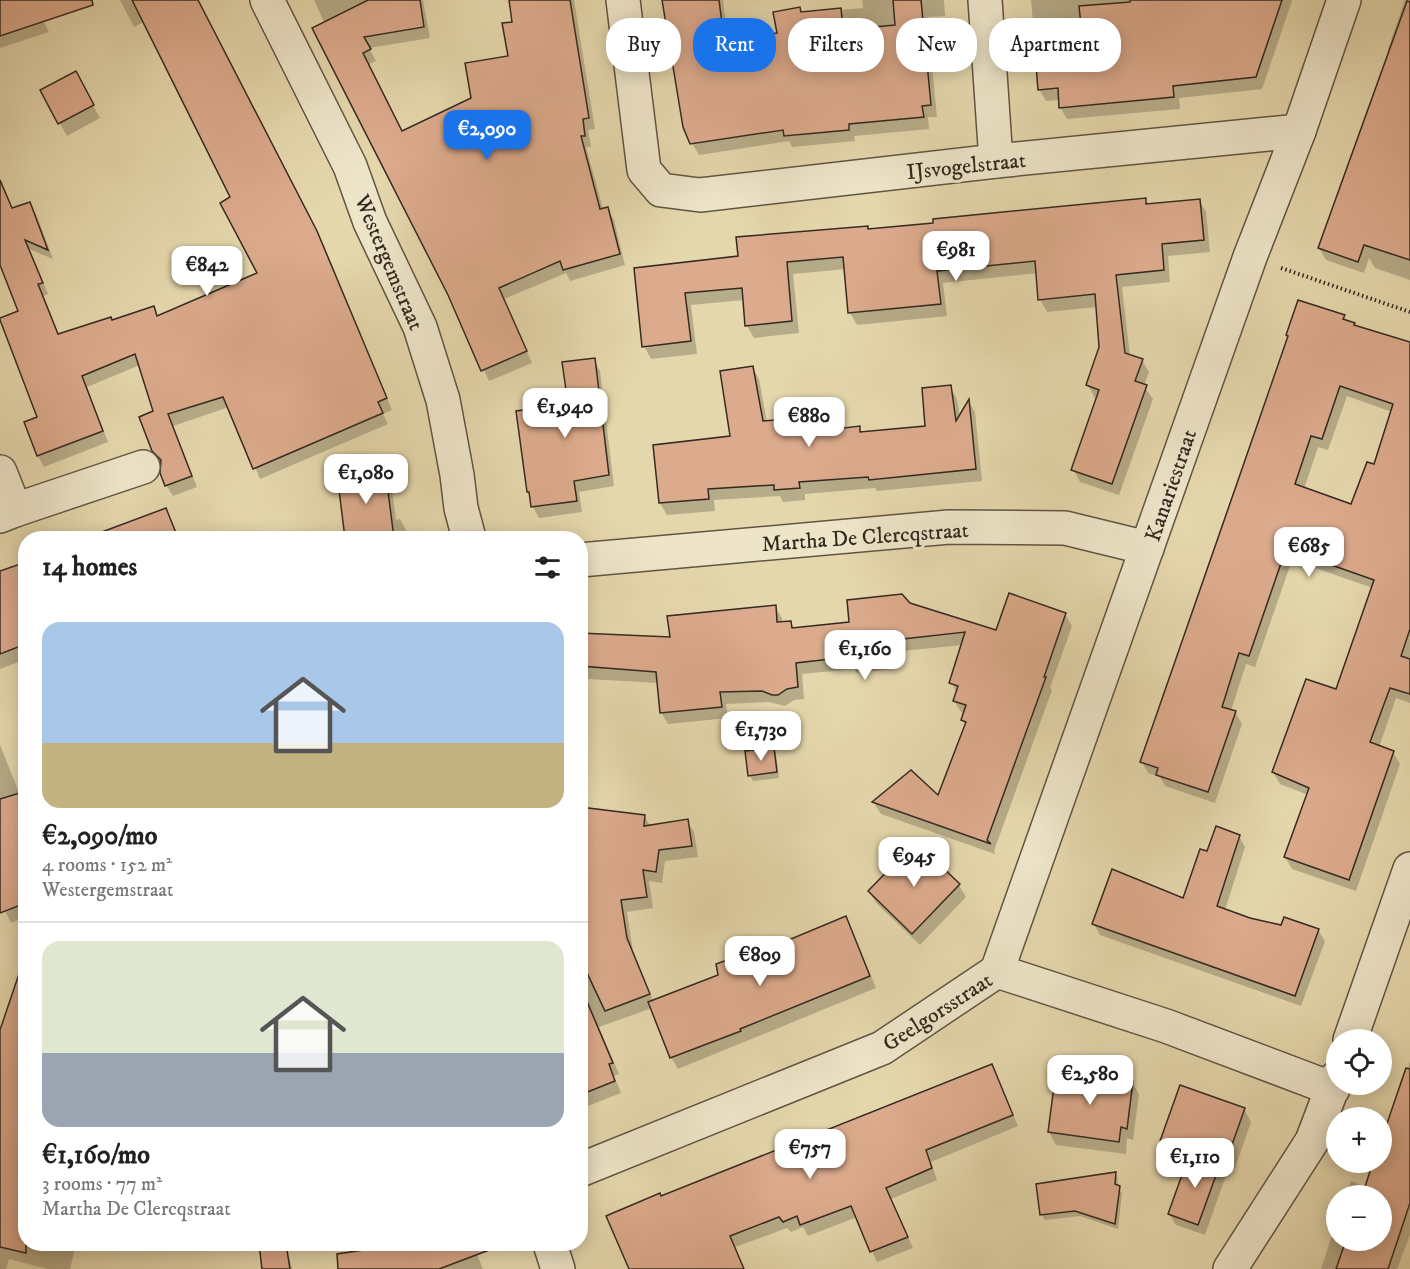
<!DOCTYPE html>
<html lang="en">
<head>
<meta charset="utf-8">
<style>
  :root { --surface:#fff; --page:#f2f2f2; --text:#222; --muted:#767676; --line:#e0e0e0; --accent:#1a73e8 }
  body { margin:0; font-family:"IM FELL DW Pica",serif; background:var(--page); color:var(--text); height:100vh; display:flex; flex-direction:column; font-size:22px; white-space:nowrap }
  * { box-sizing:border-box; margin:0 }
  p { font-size:20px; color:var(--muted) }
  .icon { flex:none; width:33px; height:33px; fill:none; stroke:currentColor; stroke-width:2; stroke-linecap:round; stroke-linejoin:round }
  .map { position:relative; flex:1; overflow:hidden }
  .drawer { position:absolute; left:18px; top:531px; width:570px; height:720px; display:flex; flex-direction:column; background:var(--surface); border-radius:24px; box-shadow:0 3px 15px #0003 }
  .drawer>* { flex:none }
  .guide { position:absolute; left:606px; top:18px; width:570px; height:54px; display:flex; gap:12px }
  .fabs { position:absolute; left:1326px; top:1029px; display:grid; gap:12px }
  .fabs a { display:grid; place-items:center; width:66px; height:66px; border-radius:50%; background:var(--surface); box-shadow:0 3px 15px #0003; font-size:30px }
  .price { position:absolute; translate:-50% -51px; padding:0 14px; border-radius:12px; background:#fff; color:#222; font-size:20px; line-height:39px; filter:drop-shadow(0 2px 3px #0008) }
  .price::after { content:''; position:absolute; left:50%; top:36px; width:18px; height:14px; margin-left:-9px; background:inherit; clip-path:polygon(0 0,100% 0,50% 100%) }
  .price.active { background:var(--accent); color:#fff }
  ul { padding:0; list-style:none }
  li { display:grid; align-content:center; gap:12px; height:318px; padding:0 24px }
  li+li { border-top:2px solid var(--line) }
  li span { display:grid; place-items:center; height:186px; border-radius:18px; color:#555 }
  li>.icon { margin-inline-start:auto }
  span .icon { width:108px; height:108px; fill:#fffc; stroke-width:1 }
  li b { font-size:26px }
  h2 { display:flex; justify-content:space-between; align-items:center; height:72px; padding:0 24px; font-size:26px }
  .tag { padding:0 21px; border-radius:24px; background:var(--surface); box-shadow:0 3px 15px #0003; font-size:21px; line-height:54px }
  .tag.active { background:var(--accent); color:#fff }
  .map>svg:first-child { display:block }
</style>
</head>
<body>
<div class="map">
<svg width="1410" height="1269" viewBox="0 0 1410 1269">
  <rect width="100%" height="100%" fill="#e5d7ac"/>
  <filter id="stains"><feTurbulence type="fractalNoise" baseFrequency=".00333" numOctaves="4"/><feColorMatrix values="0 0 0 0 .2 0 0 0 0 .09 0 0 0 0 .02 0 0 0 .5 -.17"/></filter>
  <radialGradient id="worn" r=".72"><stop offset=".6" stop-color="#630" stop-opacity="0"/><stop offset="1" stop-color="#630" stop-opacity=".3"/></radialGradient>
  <!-- shadow -->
  <g fill="#0003" fill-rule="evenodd">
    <polygon points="0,0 33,0 49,32 0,48"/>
    <polygon points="120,0 198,0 322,244 392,410 383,414 388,424 260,479 229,407 173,426 197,487 173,496 166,485 162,464 153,450 154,412 140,365 87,387 108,442 44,467 38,456 39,418 20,312 0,261 0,214 30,204 36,214 53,259 29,249 48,294 43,296 59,336 153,308 159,317 259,274 232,197 144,22 134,27"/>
    <polygon points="314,0 423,0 430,38 369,48 376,61 368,65 402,132 515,97 514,23 511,0 574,0 595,129 588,130 591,147 586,147 603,209 607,208 614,220 625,265 570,281 566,273 504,299 532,363 489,381"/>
    <polygon points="664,0 723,0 728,40 779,34 799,9 802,13 863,8 862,0 944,0 945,16 927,17 937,117 928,117 929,129 854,136 855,141 792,147 789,141 699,155 692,143"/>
    <polygon points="1031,0 1292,0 1292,1 1262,89 1179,98 1180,109 1067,119 1060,107 1060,100 1046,101 1039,89"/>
    <polygon points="1405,0 1410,0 1410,280 1375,268 1369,258 1364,273 1326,260 1319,248 1390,53 1388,49"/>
    <polygon points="75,73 100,118 67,136 42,91"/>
    <polygon points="1145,199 1149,206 1199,200 1206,212 1210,252 1168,256 1170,282 1122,287 1130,356 1142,360 1149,372 1144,386 1153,399 1119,495 1080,482 1073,469 1097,398 1095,398 1088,385 1101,348 1097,307 1047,312 1040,299 1037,273 943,283 947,316 857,325 850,313 846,269 793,274 799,333 754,338 747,326 744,300 691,305 697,354 651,359 644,346 636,269 740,258 868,227 869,230 935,224"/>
    <path d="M 1344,316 L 1347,322 L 1354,324 L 1356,327 L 1410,344 L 1410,703 L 1396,698 L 1379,747 L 1393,752 L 1400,764 L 1356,891 L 1292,869 L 1285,857 L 1308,795 L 1280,784 L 1273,772 L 1337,691 L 1373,588 L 1292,560 L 1255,667 L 1246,664 L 1231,711 L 1235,712 L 1242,724 L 1215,803 L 1165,786 L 1160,777 L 1148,773 L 1142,762 ZM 1347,396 L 1392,412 L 1375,466 L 1352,506 L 1304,489 L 1318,447 L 1328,450 Z"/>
    <polygon points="594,360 600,371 614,486 579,492 582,512 539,518 533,507 529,492"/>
    <polygon points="752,367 759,379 767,422 801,419 808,434 859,428 862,433 926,427 950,387 957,399 960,417 969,402 975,412 982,481 877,491 875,488 805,494 805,500 783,502 780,496 714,500 715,511 667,515 660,503 654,446 731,438"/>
    <polygon points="384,470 391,482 396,520 400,519 407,532 408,538 347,538 339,476"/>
    <polygon points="166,509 179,538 96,538 119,530"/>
    <polygon points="26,565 26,651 23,652 26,659 0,669 0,575"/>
    <polygon points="909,604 997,632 1065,614 1072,626 1050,688 1052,690 994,851 995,854 881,814 874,803 911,772 939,798 966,726 963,720 965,714 961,712 954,701 957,693 951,682 963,645 891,652 892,669 857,673 854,669 802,674 804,699 794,700 785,706 769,702 726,704 728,718 668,724 661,712 658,683 588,679 580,781 580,632 586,632 587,635 671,639 775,607 782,618 782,623 790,622 795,629 851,623"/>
    <polygon points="0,745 20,795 26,793 26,917 11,923 0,900"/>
    <polygon points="773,749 776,754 779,778 753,781 750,776"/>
    <polygon points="580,808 644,816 651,827 687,821 694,832 698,857 665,861 662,883 649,881 653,908 627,912 633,951 653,1001 720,976 767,951 845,918 852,930 876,988 678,1069 671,1057 652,1008 599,1027 619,1074 614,1076 621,1093 580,1109"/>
    <polygon points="1239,836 1245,847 1225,910 1282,927 1318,930 1325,941 1301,1006 1100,935 1094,924 1183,900 1208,853"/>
    <polygon points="958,884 966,897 920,945 877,904 869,892"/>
    <polygon points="0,1040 26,1244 76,1244 70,1269 48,1269 9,1259 6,1269 0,1269"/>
    <polygon points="1410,1062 1410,1235 1397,1269 1321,1269 1336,1223 1336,1240 1382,1240 1382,1196 1346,1196 1351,1181 1366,1187 1382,1162 1382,1143"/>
    <polygon points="992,1066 1018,1126 931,1162 937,1180 891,1199 913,1248 877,1262 857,1217 808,1236 803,1227 791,1232 787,1228 735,1247 744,1269 628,1269 661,1197"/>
    <polygon points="1057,1073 1132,1082 1139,1094 1133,1140 1127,1138 1126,1154 1056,1145 1049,1132"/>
    <polygon points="1244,1109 1251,1122 1235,1168 1229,1167 1205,1235 1176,1225 1169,1214 1189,1160 1169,1153 1162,1141"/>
    <polygon points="1115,1173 1118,1179 1117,1187 1122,1193 1118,1229 1080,1216 1045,1220 1042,1215"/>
    <polygon points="260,1244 286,1244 292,1269 263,1269"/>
    <polygon points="378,1244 485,1244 488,1250 477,1254 483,1269 387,1269"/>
  </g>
  <!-- building -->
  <g fill="#dcaa8c" stroke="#342a20" stroke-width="1.5" fill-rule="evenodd">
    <polygon points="0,0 92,0 93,5 0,36"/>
    <polygon points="132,0 198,0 317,231 387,398 378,402 383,413 253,469 223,397 168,414 192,476 165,486 160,473 161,460 152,451 139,417 153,411 135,354 82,376 103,431 37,456 24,422 37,417 0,320 0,318 18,311 0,265 0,180 12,208 30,202 48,250 25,240 43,283 38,284 58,334 111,317 112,320 154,306 157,316 257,273 220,203 230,197"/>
    <polygon points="368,0 420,0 424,27 364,37 371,49 363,53 402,131 471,98 465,63 508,56 502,23 512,22 509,0 570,0 589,118 583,119 585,136 581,136 600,209 608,207 620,254 563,270 560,261 499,288 527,351 481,371 448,295 312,28"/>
    <polygon points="662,0 719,0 724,39 777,33 773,12 800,7 801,12 841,8 843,30 895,25 893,0 921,0 931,105 922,106 924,117 849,124 849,130 784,136 783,130 690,144 683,127"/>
    <polygon points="1130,0 1282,0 1256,77 1173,86 1174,97 1059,108 1058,88 1038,90 1033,29 1081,25 1079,6 1130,2"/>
    <polygon points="1407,1 1410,2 1410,260 1364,245 1358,262 1318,248"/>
    <polygon points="76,71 94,105 58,124 40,90"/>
    <polygon points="1146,198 1146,204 1200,199 1204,240 1162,244 1164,270 1116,275 1125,353 1143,359 1135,381 1147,385 1112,484 1071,470 1099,390 1086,385 1099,347 1095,294 1038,300 1035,261 937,271 941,304 848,313 843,257 787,262 792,321 745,326 742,288 685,293 691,341 642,347 634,268 738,256 736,237 868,226 868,229 933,223 933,219"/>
    <path d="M 1298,300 L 1345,315 L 1343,319 L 1355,323 L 1354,325 L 1410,342 L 1410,629 L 1401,656 L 1410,659 L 1410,694 L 1390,688 L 1370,742 L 1394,751 L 1349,880 L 1284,857 L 1309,788 L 1272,772 L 1306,679 L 1336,689 L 1374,580 L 1286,549 L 1249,656 L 1239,653 L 1222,707 L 1236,711 L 1208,792 L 1156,775 L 1158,768 L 1140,762 L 1243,466 L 1288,336 L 1286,335 ZM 1340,386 L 1393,404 L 1374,464 L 1367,462 L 1351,504 L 1295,484 L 1311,436 L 1322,439 Z"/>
    <polygon points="595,358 609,475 574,481 577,501 531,507 529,492 527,492 516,411 568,404 562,362"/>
    <polygon points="753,366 763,421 801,418 803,433 860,426 860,432 925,426 922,388 951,385 956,421 969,399 976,469 869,480 868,477 799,482 800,488 774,490 774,485 708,489 709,499 659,503 653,445 730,436 720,371"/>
    <polygon points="385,468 394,538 345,538 337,474"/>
    <polygon points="166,508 178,538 91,538 91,536"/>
    <polygon points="26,562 26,644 0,654 0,571"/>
    <polygon points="1009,593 1066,613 1044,677 1046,677 987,840 991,844 872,802 911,770 938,795 966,722 961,720 966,705 953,701 958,686 949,683 965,632 885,641 887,658 849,662 848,657 796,663 798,687 787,689 778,695 772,695 762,691 720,692 722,707 660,713 656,672 580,666 580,633 670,637 667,616 776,605 777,622 791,621 792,628 849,622 847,600 902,594 910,603 996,630"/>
    <polygon points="774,747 777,772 748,776 745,751"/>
    <polygon points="26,791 26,903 0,913 0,799"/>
    <polygon points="580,807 645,815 644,826 688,819 692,846 659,850 656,872 643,870 647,897 621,900 627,938 650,994 605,1011 580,958"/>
    <polygon points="1216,826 1240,835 1217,906 1250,918 1281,925 1284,917 1319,929 1295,996 1092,924 1112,869 1183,898 1200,849 1207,851"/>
    <polygon points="916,842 960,884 912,934 868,891"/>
    <polygon points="846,916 870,976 740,1029 741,1031 670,1058 648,1002 718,975 716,964 766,946 767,949"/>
    <polygon points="21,968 26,969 26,1253 0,1247 0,1030"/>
    <polygon points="580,985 613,1063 609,1064 615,1081 580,1095"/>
    <polygon points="992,1064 1013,1115 926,1150 932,1168 886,1188 908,1237 870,1252 851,1206 800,1225 797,1216 783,1222 779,1217 730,1236 744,1269 629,1269 606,1216 660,1193 661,1196"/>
    <polygon points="1406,1068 1410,1069 1410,1203 1388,1269 1336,1269 1346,1240 1382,1240 1382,1196 1362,1196 1373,1162 1382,1162 1382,1138"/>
    <polygon points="1056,1071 1133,1081 1127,1129 1121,1127 1119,1142 1048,1132"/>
    <polygon points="1180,1085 1245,1108 1228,1156 1189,1151 1160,1141"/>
    <polygon points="1223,1156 1198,1225 1168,1214 1187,1161"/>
    <polygon points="1116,1172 1115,1184 1120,1186 1115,1224 1075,1211 1040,1215 1036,1184"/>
    <polygon points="259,1244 286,1244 290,1269 262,1269"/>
    <polygon points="404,1244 500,1244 500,1246 439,1269 338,1269 337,1254"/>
  </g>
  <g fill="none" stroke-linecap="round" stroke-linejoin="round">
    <defs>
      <g id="minor">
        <polyline points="267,0 350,166 370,222 420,327 443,400 457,475 461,508 469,538"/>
        <polyline points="623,0 644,170 661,190 700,195 996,161 1299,131"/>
        <polyline points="985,0 996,161"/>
        <polyline points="0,472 15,510 0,516"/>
        <polyline points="15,510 143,467"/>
        <polyline points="580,560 949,527 1065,528 1147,548"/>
        <polyline points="997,971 1250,257 1299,131 1344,0"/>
        <polyline points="997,971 1166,1026 1333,1089"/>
        <polyline points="1350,1040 1410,869"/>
        <polyline points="580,1170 882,1048 997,971"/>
        <polyline points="550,1244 558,1269"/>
        <polyline points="1230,1269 1312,1141 1336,1078"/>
      </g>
    </defs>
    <!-- minor casing -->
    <use href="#minor" stroke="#605543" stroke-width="36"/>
    <!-- path -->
    <polyline stroke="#342a20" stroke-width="4" stroke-dasharray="1.5 3" stroke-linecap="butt" points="1281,268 1410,312"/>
    <!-- minor -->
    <use href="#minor" stroke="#eee5c9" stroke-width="33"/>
  </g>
  <g text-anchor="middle" stroke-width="6" stroke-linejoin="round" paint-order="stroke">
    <!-- street labels -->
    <g font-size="22" fill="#342a20" stroke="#eee5c9">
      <text transform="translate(966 165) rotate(-6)" y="8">IJsvogelstraat</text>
      <text transform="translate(390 262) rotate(67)" y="8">Westergemstraat</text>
      <text transform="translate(1170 485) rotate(-71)" y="8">Kanariestraat</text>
      <text transform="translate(865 536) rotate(-4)" y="8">Martha De Clercqstraat</text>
      <text transform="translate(937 1011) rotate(-33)" y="8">Geelgorsstraat</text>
    </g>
  </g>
  <rect width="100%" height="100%" filter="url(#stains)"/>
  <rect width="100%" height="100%" fill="url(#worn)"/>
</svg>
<div class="fabs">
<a><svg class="icon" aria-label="locate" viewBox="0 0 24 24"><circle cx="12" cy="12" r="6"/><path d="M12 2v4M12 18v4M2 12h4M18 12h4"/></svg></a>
<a>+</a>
<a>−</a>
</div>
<b class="price active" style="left:487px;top:161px">€2,090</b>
<b class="price" style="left:956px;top:282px">€981</b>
<b class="price" style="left:207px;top:297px">€842</b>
<b class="price" style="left:565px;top:439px">€1,940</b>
<b class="price" style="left:809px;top:448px">€880</b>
<b class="price" style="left:366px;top:505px">€1,080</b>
<b class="price" style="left:1309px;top:578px">€685</b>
<b class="price" style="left:865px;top:681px">€1,160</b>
<b class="price" style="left:761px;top:762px">€1,730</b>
<b class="price" style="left:914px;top:888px">€945</b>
<b class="price" style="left:760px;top:987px">€809</b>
<b class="price" style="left:1090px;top:1106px">€2,580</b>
<b class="price" style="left:810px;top:1180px">€757</b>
<b class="price" style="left:1195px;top:1189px">€1,110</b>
<div class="guide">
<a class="tag">Buy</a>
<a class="tag active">Rent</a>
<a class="tag">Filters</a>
<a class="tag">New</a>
<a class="tag">Apartment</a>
</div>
<section class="drawer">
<h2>14 homes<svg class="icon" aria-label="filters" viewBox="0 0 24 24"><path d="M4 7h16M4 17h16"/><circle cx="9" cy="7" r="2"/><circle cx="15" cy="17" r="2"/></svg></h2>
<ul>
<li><span style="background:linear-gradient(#a9c7e8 65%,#c2b280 0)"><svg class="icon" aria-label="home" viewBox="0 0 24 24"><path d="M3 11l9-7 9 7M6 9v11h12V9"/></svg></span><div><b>€2,090/mo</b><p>4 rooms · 152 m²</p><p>Westergemstraat</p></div></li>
<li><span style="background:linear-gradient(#dfe7d0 60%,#9aa5b1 0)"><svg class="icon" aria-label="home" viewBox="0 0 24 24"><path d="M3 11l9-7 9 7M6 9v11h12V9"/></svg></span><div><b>€1,160/mo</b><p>3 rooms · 77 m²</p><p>Martha De Clercqstraat</p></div></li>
</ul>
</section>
</div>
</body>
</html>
